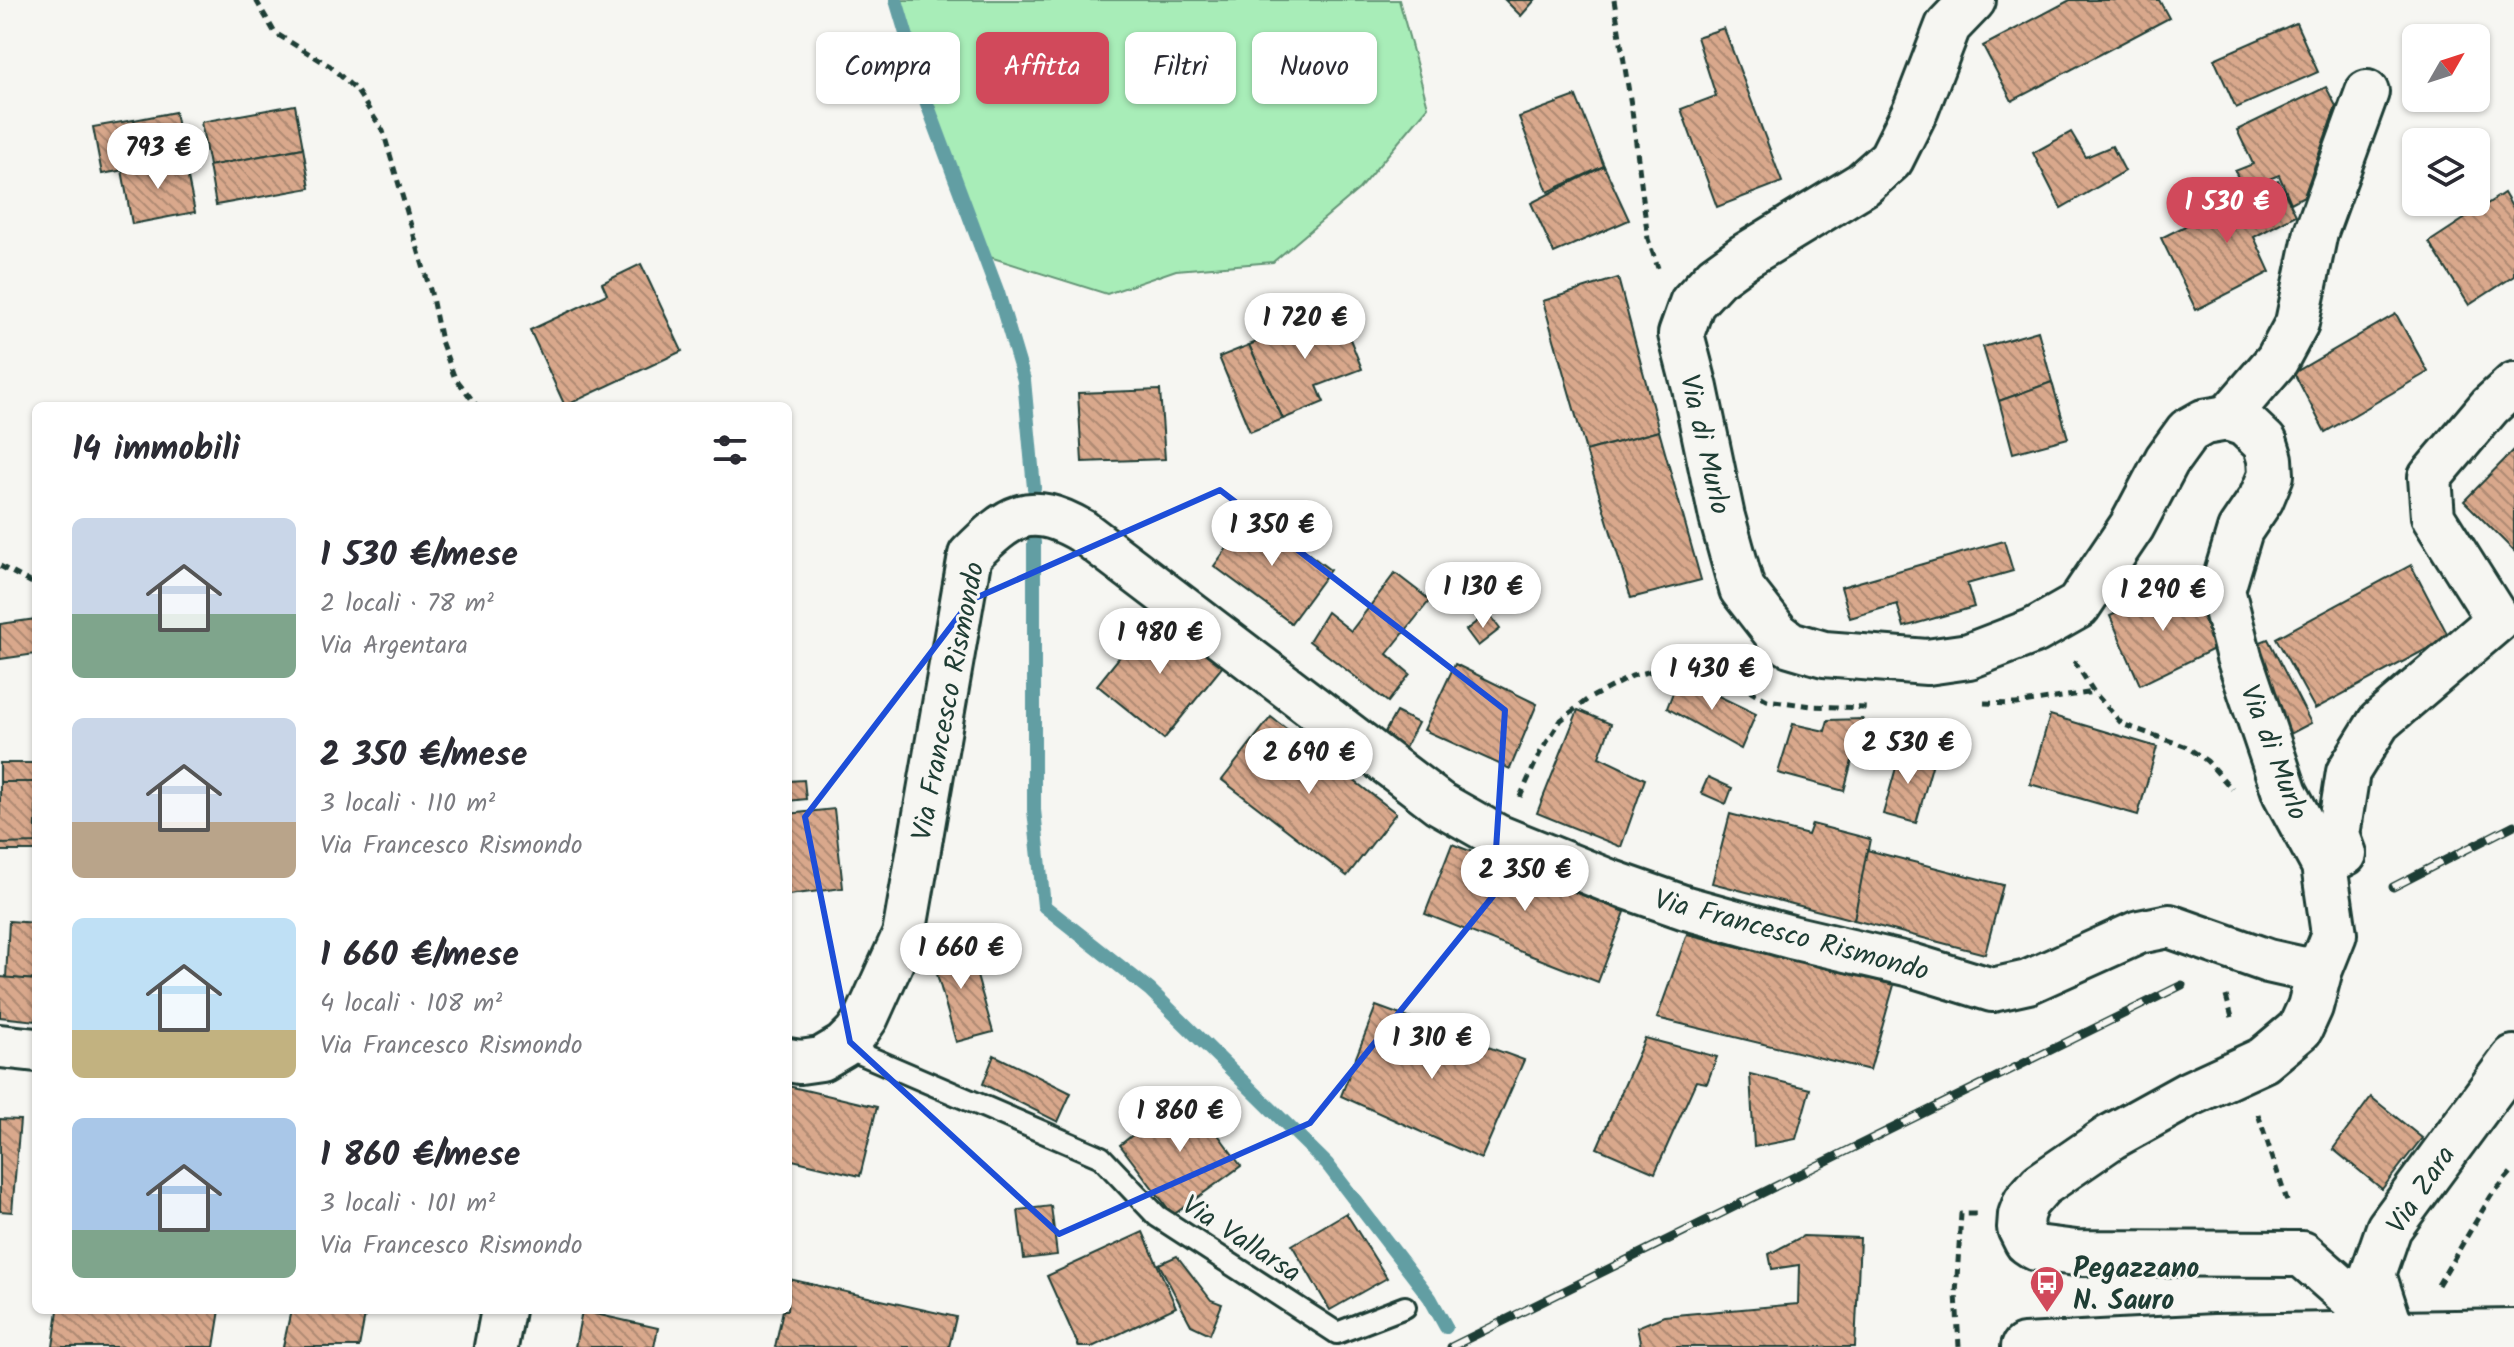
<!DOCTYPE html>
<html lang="it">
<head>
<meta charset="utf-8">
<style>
  :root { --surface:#fff; --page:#f2f2f3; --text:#2b2b33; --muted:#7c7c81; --accent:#d1495b }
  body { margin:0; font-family:Kalam,sans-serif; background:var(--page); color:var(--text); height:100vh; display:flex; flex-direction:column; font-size:30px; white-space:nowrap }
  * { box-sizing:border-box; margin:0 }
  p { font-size:26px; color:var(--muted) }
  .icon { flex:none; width:44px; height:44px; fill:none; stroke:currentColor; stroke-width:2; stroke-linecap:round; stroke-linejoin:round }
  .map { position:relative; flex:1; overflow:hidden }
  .sheet { position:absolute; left:32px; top:402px; width:760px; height:912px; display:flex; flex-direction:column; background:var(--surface); border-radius:12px; box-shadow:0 2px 6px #0004 }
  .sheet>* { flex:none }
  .banner { position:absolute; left:816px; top:32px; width:760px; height:72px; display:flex; gap:16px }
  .needle { width:52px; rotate:51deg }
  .fabs { position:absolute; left:2402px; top:24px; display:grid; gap:16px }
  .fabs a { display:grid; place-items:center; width:88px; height:88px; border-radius:12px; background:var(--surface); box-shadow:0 2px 6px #0004; font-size:40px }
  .price { position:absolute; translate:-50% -68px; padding:0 18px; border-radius:28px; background:#fff; color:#222; font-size:26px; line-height:52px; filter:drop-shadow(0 2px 4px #0008) }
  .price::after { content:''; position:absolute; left:50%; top:48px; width:24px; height:18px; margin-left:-12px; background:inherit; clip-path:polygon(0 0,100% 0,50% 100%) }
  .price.active { background:var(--accent); color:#fff }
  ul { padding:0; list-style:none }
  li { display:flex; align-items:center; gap:24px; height:200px; padding:0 40px }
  li span { display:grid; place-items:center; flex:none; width:224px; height:160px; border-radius:12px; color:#555 }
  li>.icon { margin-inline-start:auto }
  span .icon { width:96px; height:96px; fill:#fffc; stroke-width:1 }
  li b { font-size:34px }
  h2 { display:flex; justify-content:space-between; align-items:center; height:96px; padding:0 40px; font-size:34px }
  .pill { padding:0 28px; border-radius:12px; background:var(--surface); box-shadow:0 2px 6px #0004; font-size:28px; line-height:72px }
  .pill.active { background:var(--accent); color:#fff }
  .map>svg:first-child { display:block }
</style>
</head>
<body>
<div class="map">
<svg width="2514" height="1347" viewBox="0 0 2514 1347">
  <defs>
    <pattern id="building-back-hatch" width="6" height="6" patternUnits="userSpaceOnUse" patternTransform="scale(2)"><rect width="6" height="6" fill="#d9a88c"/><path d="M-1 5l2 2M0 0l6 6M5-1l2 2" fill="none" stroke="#af8a73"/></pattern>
  </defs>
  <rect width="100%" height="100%" fill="#f6f6f2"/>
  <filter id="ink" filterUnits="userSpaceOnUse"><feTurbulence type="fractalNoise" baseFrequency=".0125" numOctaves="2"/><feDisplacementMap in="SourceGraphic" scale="16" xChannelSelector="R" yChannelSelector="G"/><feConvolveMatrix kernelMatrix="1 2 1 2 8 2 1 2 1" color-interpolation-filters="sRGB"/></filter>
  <g filter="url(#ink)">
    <!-- green -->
    <polygon fill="#a8edb8" stroke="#649576" stroke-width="2" points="893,0 1399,0 1428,107 1359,189 1273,262 1176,270 1107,294 977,253"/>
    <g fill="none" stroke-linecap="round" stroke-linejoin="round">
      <!-- stream -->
      <g stroke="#629ea3" stroke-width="14">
        <polyline points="896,0 926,101 998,293 1024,380 1034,488"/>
        <polyline points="1034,542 1034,810 1044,906 1150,990 1327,1164 1430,1298 1446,1327"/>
      </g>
    </g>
    <!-- building -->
    <g fill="url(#building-back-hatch)" stroke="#1f3d34" stroke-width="2">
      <polygon points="1505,0 1535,0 1521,16"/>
      <polygon points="2070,0 2159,0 2169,18 2012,101 1983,46"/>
      <polygon points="2296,23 2318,72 2236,108 2214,59"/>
      <polygon points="1724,28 1782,182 1717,207 1681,109 1716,96 1697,37"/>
      <polygon points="2326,87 2336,106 2304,196 2291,203 2279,175 2243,189 2235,171 2253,164 2237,130"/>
      <polygon points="1576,96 1604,166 1548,192 1519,117"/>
      <polygon points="295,105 303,148 209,166 201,122"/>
      <polygon points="175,112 184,159 140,167 134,120"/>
      <polygon points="134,120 140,167 102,174 93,127"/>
      <polygon points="2071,132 2086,157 2112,146 2125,171 2061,208 2033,153"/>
      <polygon points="303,148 310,188 216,205 209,166"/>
      <polygon points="184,159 195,212 132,224 122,170"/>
      <polygon points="1604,166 1629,220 1554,253 1531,203"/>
      <polygon points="2278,180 2296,215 2254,237 2270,272 2196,310 2161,238"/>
      <polygon points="2504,193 2514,210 2514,276 2469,305 2429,242"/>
      <polygon points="641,264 682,351 565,406 530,330 607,294 602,283"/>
      <polygon points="1618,278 1659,431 1586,451 1543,301"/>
      <polygon points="1338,309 1362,369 1317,386 1324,402 1283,419 1249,345"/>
      <polygon points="2396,314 2428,372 2325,432 2294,373"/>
      <polygon points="2038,331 2052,382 1999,401 1983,347"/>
      <polygon points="1249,345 1283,419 1250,432 1219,357"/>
      <polygon points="2052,382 2068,438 2013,453 1999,401"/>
      <polygon points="1160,390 1165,459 1082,462 1078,393"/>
      <polygon points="1659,431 1701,580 1631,598 1586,451"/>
      <polygon points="2514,450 2514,551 2464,501"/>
      <polygon points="1253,512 1330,570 1291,623 1214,566"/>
      <polygon points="2004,541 2013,571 1967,584 1974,607 1904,627 1897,604 1850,618 1841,587"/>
      <polygon points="2411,565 2449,637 2315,709 2276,638"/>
      <polygon points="1395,573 1430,600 1387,654 1410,674 1388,702 1309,641 1327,612 1351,631"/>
      <polygon points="2184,581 2218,647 2140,685 2110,616"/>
      <polygon points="1155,613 1223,666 1164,739 1097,685"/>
      <polygon points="1488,613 1500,629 1478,646 1466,630"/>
      <polygon points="36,619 36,654 0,659 0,624"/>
      <polygon points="2268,639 2311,723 2290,734 2255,644"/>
      <polygon points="1455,664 1537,704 1510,769 1424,730"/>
      <polygon points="1679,677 1756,714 1741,749 1667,708"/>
      <polygon points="1578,710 1611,724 1599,757 1645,779 1621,847 1537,813"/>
      <polygon points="1396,712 1418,723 1402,754 1380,741"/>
      <polygon points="2050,715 2157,747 2138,815 2030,784"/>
      <polygon points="1271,717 1396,813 1347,876 1222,780"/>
      <polygon points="1863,719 1844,791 1778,773 1793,724 1825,731 1828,720"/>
      <polygon points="1901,750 1934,759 1916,823 1883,814"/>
      <rect x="0" y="763" width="36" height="88"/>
      <polygon points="1708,777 1732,788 1726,804 1701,793"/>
      <polygon points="804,780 806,799 788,801 788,781"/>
      <polygon points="0,782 36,782 36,843 0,844"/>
      <polygon points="834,809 843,888 788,895 788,814"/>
      <polygon points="1730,814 1808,835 1812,824 1870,839 1854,920 1712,883"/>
      <polygon points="1452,844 1625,912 1598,982 1425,914"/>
      <polygon points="1867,850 2003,885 1985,954 1854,920"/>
      <polygon points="9,921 36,923 36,980 6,978"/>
      <polygon points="1687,934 1894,985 1870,1070 1657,1018"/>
      <polygon points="967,941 993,1032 956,1042 930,949"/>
      <polygon points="0,977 36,980 36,1021 0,1017"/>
      <polygon points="1376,1006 1524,1060 1481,1159 1341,1096"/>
      <polygon points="1645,1038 1717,1057 1707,1083 1696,1081 1655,1173 1597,1148"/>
      <polygon points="994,1055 1071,1093 1058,1122 983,1084"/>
      <polygon points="1750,1074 1810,1089 1796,1139 1754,1147"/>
      <polygon points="788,1086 877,1107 860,1176 788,1159"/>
      <polygon points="1187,1092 1241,1166 1173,1215 1120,1145"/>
      <polygon points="2371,1097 2422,1138 2382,1189 2333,1149"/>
      <polygon points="0,1119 20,1120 12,1212 0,1211"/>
      <polygon points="1051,1206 1057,1255 1024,1259 1018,1210"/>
      <polygon points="1346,1213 1387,1278 1330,1310 1292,1245"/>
      <polygon points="1143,1232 1176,1307 1092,1347 1079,1347 1047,1276"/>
      <polygon points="1803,1236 1860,1238 1855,1347 1641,1347 1637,1327 1664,1316 1798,1304 1799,1265 1772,1269 1769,1254"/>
      <polygon points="1177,1256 1211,1300 1222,1304 1210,1334 1191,1325 1159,1264"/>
      <polygon points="789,1279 956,1317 949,1347 775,1347 783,1310 788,1310"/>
      <polygon points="58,1310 220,1310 214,1347 53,1347"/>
      <polygon points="291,1310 339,1310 365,1315 359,1347 283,1347"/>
      <polygon points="582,1311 658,1328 654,1347 575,1347"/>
    </g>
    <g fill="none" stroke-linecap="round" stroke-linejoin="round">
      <defs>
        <polyline id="lane" points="843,1046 1101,1157 1157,1216 1337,1333 1405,1307"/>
        <g id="street">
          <polyline points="2227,418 2277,360 2297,323 2316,232 2367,92"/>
          <polyline points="2324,865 2345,854 2338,835 2348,772 2379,722 2498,620 2433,517 2430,477 2490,406 2514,384"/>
          <polyline points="0,1046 36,1050"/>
          <path d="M 788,1060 L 800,1062 L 821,1059 L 843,1046 L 856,1033 L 867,1017 L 904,935 L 970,555 C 1009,516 1029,500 1082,531 L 1439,803 L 1497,836 L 1609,881 L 1686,908 L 1791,937 L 1911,965 L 1992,990 L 2028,982 L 2139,932 L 2169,926 L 2268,961 L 2299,968 L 2320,969"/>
          <polyline points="496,1347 503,1310"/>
        </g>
        <g id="secondary">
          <polyline points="1973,0 1948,26 1916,109 1891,159 1863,184 1745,256 1716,277 1692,303 1681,334 1695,388 1722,517 1742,589 1777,634 1790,644 1824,654 1927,662 1969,656 2034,631 2078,606 2132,526 2167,460 2188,431 2204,422 2227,418 2245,424 2265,443 2270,459 2271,475 2261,499 2240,530 2222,590 2239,657 2285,793 2324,865 2334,934 2320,969 2310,1007 2300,1029 2263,1060 2189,1094 2111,1137 2041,1185 2026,1202 2021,1215 2020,1228 2027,1242 2036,1248 2076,1253 2302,1254 2393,1334"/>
          <polyline points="2392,1333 2373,1274 2389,1228 2514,1058"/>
          <polyline points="2024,1347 2215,1337 2514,1332"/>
        </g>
      </defs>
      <!-- lane casing -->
      <use href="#lane" stroke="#1f3d34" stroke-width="26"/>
      <!-- street casing -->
      <use href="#street" stroke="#1f3d34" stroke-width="48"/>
      <!-- secondary casing -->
      <use href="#secondary" stroke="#1f3d34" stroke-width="50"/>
      <!-- path -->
      <g stroke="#1f3d34" stroke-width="5" stroke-dasharray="8 6" stroke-linecap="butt">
        <polyline points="256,0 275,33 330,66 357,91 383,131 431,293 441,341 454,376 477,406"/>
        <polyline points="1614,0 1632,111 1648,239 1658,268"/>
        <polyline points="0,566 36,585"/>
        <polyline points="2074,661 2094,692 2122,724 2187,747 2207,761 2232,789"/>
        <polyline points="1984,703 2016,704 2094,692"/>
        <polyline points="1520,797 1540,753 1561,720 1588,699 1632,676 1671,666 1722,675 1767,700 1812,706 1866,708"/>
        <polyline points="2226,996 2233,1021"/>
        <polyline points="2258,1114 2289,1207"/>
        <polyline points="2438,1285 2491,1196 2514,1169"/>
        <polyline points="1959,1347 1956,1294 1961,1214 1976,1214"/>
      </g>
      <!-- lane -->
      <use href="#lane" stroke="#f6f6f2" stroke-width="20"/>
      <!-- street -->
      <use href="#street" stroke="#f6f6f2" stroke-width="42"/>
      <!-- secondary -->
      <use href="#secondary" stroke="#f6f6f2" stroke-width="44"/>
      <defs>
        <g id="rail">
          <polyline points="2393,887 2514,825"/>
          <polyline points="1451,1347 2182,985"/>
        </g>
      </defs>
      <!-- rail casing -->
      <use href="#rail" stroke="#1f3d34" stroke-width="9"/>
      <!-- rail -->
      <use href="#rail" stroke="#f6f6f2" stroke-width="6" stroke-dasharray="18" stroke-linecap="butt"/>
    </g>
  </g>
  <!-- marked area -->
  <path fill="none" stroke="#1d4ed8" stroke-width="6" stroke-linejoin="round" d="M 1220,490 L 1505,710 L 1493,896 L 1310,1123 L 1059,1234 L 850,1042 L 805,817 L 971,600 Z"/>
  <!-- icons -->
  <defs>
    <symbol id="bus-pin" viewBox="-11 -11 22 30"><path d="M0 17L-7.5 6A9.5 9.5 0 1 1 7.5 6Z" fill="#d1495b" stroke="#f6f6f2"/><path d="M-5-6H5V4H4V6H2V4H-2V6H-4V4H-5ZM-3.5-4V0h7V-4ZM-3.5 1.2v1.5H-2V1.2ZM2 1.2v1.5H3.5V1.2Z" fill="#fff"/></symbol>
  </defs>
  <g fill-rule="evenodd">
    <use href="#bus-pin" x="2027" y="1263" width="40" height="54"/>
  </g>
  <g text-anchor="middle" stroke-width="6" stroke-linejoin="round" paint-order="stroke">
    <!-- street labels -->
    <g font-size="28" fill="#1f3d34" stroke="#f6f6f2">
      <text transform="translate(1706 444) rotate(77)" y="10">Via di Murlo</text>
      <text transform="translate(947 701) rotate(-79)" y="10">Via Francesco Rismondo</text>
      <text transform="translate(2275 752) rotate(69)" y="10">Via di Murlo</text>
      <text transform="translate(1792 934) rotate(15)" y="10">Via Francesco Rismondo</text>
      <text transform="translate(2420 1189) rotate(-56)" y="10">Via Zara</text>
      <text transform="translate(1242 1238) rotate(33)" y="10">Via Vallarsa</text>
    </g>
    <!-- poi labels -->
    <g font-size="28" font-weight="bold" fill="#1f3d34" stroke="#f6f6f2" text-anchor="start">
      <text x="2073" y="1277">Pegazzano<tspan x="2073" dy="32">N. Sauro</tspan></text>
    </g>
  </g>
</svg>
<div class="fabs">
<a><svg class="needle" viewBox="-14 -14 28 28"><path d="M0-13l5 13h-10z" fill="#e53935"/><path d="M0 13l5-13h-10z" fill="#7c7c81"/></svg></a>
<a><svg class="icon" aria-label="layers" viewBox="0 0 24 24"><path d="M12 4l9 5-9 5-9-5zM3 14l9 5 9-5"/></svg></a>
</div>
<b class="price" style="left:158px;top:191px">793 €</b>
<b class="price active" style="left:2227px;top:245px">1 530 €</b>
<b class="price" style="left:1305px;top:361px">1 720 €</b>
<b class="price" style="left:1272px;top:568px">1 350 €</b>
<b class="price" style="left:1483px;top:630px">1 130 €</b>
<b class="price" style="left:2163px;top:633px">1 290 €</b>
<b class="price" style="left:1160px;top:676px">1 980 €</b>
<b class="price" style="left:1712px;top:712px">1 430 €</b>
<b class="price" style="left:1908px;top:786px">2 530 €</b>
<b class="price" style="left:1309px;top:796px">2 690 €</b>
<b class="price" style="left:1525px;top:913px">2 350 €</b>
<b class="price" style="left:961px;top:991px">1 660 €</b>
<b class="price" style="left:1432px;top:1081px">1 310 €</b>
<b class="price" style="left:1180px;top:1154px">1 860 €</b>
<div class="banner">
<a class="pill">Compra</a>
<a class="pill active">Affitta</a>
<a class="pill">Filtri</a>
<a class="pill">Nuovo</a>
</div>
<section class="sheet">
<h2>14 immobili<svg class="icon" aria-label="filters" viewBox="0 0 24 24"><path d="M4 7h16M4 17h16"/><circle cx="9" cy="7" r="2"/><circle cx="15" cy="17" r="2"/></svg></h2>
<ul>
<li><span style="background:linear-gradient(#c9d6e8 60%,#7fa58c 0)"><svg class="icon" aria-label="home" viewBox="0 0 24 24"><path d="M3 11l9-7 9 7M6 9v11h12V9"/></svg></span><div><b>1 530 €/mese</b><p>2 locali · 78 m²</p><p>Via Argentara</p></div></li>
<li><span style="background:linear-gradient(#c9d6e8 65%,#b9a48a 0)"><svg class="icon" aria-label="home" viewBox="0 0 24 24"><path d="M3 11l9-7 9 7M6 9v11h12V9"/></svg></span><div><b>2 350 €/mese</b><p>3 locali · 110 m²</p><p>Via Francesco Rismondo</p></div></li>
<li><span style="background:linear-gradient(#bfe0f5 70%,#c2b280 0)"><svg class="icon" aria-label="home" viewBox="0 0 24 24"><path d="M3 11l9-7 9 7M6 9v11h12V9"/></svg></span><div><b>1 660 €/mese</b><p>4 locali · 108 m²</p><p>Via Francesco Rismondo</p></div></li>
<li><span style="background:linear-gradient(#a9c7e8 70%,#7fa58c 0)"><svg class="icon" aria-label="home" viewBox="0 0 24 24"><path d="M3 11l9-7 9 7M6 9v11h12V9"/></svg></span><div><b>1 860 €/mese</b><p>3 locali · 101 m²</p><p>Via Francesco Rismondo</p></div></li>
</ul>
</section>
</div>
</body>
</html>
